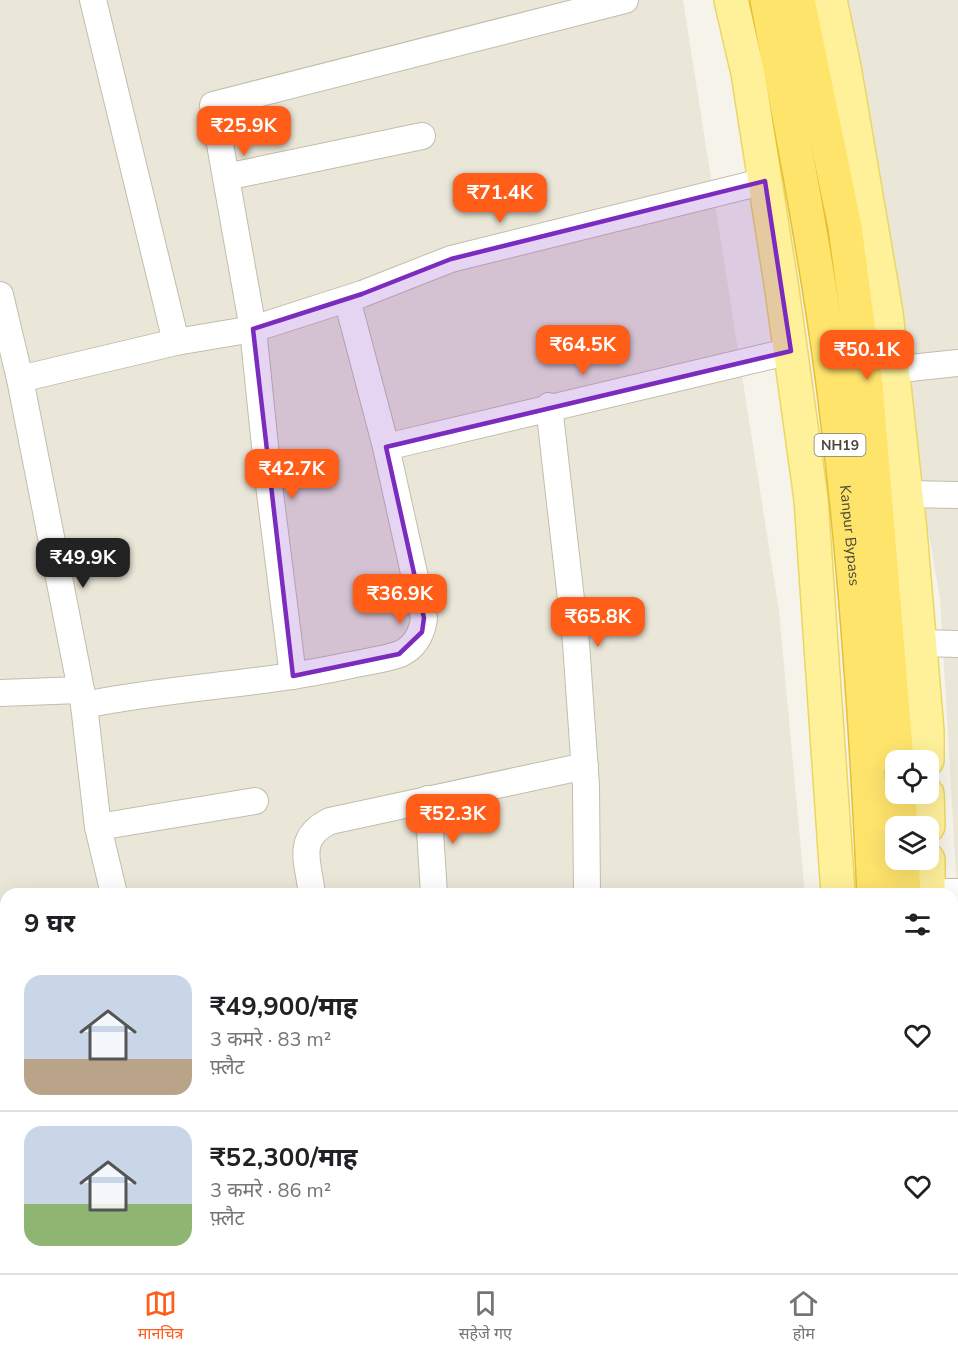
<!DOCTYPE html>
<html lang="hi">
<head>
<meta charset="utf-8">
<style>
  :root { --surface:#fff; --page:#f6f6f6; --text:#202124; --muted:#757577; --line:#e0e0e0; --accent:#ff5d18 }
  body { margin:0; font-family:"Nunito Sans","Noto Sans Devanagari",sans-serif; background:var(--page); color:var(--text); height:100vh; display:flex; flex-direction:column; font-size:22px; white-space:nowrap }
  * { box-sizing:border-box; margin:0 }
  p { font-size:20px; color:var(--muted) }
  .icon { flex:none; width:33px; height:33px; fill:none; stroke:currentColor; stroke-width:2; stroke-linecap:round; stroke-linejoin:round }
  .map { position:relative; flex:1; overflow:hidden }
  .side { position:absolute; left:0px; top:888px; width:958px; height:386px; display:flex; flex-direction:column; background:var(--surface); border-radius:18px 18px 0 0; box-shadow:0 6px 24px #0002 }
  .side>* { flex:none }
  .buttons { position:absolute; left:885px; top:750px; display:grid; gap:12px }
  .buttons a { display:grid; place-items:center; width:54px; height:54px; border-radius:12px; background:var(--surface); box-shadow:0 6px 24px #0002; font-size:30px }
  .price { position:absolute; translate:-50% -51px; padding:0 14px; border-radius:12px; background:var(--accent); color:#fff; font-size:20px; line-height:39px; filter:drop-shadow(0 2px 3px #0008) }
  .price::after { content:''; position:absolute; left:50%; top:36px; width:18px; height:14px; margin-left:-9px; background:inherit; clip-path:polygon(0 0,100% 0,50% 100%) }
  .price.on { background:#222; color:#fff }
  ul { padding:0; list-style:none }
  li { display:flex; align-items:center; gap:18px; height:150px; padding:0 24px }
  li+li { border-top:2px solid var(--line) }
  li span { display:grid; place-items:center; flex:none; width:168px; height:120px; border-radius:18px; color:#555 }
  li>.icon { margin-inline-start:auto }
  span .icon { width:72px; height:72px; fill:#fffc; stroke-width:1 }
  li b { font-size:26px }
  h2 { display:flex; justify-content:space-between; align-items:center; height:72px; padding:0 24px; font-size:26px }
  .dock { display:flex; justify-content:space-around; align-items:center; height:84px; border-top:2px solid var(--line); background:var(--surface); font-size:16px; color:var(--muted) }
  .dock a { display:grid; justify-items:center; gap:3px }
  .dock .on { color:var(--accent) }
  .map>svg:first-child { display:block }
</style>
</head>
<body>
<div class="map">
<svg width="958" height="1273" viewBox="0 0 958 1273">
  <rect width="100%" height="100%" fill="#f6f4ea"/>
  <!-- residential -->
  <g fill="#eae7d8">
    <polygon points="0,0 683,0 779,611 805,894 6,894 6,1268 833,1268 833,1273 0,1273"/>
    <polygon points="834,0 958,0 958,908 940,598"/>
  </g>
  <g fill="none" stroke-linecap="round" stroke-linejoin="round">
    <defs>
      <g id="minor">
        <polyline points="93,0 176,342"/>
        <polyline points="226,177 422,136"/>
        <polyline points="0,295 20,379 84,705 98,827 114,894"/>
        <polyline points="891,370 958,363"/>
        <polyline points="20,379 176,342 253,329 213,105 625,0"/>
        <polyline points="549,406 576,643 586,786 587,894"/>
        <polyline points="386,447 791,351"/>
        <polyline points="906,494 958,495"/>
        <polyline points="919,643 958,644"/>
        <polyline points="293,676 269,485 253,329 362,294 451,259 765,181"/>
        <polyline points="0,693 80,690"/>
        <path d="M 84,705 C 171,687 259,685 346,666 C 363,662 383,660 400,654 C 415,647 422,634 424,618 L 386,447 L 347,299"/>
        <polyline points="428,799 434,894"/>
        <polyline points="98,827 255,801"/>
        <polyline points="928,892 958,892"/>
        <path d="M 312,894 C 308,861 295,838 330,821 L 585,766"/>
        <polyline points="0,984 6,983"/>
        <polyline points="952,1123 958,1123"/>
        <polyline points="0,1175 6,1175"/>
        <polyline points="204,1268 205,1273"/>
        <polyline points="612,1268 613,1273"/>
        <polyline points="321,1273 321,1268"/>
      </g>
      <g id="major">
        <polyline points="731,0 748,73 782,290 811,499 838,894"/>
        <polyline points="830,0 844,67 886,313 910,531 927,731 927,760"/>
        <polyline points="927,794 928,826"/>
        <polyline points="928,860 928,894"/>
        <polyline points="858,1268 858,1273"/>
        <polyline points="947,1268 948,1273"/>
      </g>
      <g id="highway">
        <path id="s1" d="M 767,0 C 794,141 822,282 838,424 C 857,580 867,737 874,894"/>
        <polyline points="798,0 845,227 866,385 897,760"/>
        <polyline points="899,794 901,826"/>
        <polyline points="902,860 904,894"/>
        <polyline points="895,1268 895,1273"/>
        <polyline points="926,1268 926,1273"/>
      </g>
    </defs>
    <!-- minor casing -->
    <use href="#minor" stroke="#c2beac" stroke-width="28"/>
    <!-- major casing -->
    <use href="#major" stroke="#ebd664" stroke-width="36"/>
    <!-- highway casing -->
    <use href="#highway" stroke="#e6bf34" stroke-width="36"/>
    <!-- minor -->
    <use href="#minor" stroke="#fff" stroke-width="26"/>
    <!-- major -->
    <use href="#major" stroke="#fff19a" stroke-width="33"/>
    <!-- highway -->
    <use href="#highway" stroke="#ffe46c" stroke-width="33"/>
  </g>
  <!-- marked area -->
  <path fill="#7b2cbf" fill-opacity="0.2" stroke="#7b2cbf" stroke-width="4.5" stroke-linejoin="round" d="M 765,181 L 791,351 L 386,447 L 424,618 L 422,632 L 399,654 L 293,676 L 253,329 L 362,294 L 451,259 Z"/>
  <g text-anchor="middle" stroke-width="4.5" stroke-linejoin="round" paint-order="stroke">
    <!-- shield labels -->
    <rect fill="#fff" stroke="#817e74" stroke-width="1.5" x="814.5" y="434" width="51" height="22" rx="4.5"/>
    <g font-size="14" font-weight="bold" fill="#4b4638">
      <text x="840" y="450">NH19</text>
    </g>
    <!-- street labels -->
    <g font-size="15" fill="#4b4638" stroke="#fff">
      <text dy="5" stroke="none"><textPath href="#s1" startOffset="542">Kanpur Bypass</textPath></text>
    </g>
  </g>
</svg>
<div class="buttons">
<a><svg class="icon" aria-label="locate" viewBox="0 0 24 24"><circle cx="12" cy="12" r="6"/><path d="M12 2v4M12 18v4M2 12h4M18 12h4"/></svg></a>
<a><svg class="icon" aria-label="layers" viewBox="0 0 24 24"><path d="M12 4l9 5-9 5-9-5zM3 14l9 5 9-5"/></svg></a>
</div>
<b class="price" style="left:244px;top:157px">₹25.9K</b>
<b class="price" style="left:500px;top:224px">₹71.4K</b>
<b class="price" style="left:583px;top:376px">₹64.5K</b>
<b class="price" style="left:867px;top:381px">₹50.1K</b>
<b class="price" style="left:292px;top:500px">₹42.7K</b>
<b class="price on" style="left:83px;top:589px">₹49.9K</b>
<b class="price" style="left:400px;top:625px">₹36.9K</b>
<b class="price" style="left:598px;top:648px">₹65.8K</b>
<b class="price" style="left:453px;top:845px">₹52.3K</b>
<section class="side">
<h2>9 घर<svg class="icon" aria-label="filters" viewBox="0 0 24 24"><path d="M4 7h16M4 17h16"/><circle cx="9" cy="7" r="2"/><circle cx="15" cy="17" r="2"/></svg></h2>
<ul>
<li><span style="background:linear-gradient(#c9d6e8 70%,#b9a48a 0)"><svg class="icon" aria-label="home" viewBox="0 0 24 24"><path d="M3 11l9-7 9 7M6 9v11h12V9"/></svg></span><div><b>₹49,900/माह</b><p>3 कमरे · 83 m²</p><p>फ़्लैट</p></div><svg class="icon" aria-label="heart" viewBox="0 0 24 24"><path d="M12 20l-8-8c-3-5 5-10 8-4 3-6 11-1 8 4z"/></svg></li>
<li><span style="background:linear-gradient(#c9d6e8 65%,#8fb573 0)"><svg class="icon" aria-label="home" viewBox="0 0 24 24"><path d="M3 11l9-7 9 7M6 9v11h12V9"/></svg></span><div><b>₹52,300/माह</b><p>3 कमरे · 86 m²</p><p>फ़्लैट</p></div><svg class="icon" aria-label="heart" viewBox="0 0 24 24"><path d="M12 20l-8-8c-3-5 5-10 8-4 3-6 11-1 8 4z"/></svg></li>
</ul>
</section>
</div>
<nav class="dock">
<a class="on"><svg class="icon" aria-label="map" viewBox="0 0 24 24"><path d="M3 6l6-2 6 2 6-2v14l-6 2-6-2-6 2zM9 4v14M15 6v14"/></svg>मानचित्र</a>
<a><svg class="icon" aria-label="saved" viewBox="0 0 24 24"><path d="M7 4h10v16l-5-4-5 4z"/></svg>सहेजे गए</a>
<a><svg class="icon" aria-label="home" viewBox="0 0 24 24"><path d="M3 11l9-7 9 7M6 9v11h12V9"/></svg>होम</a>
</nav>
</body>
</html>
